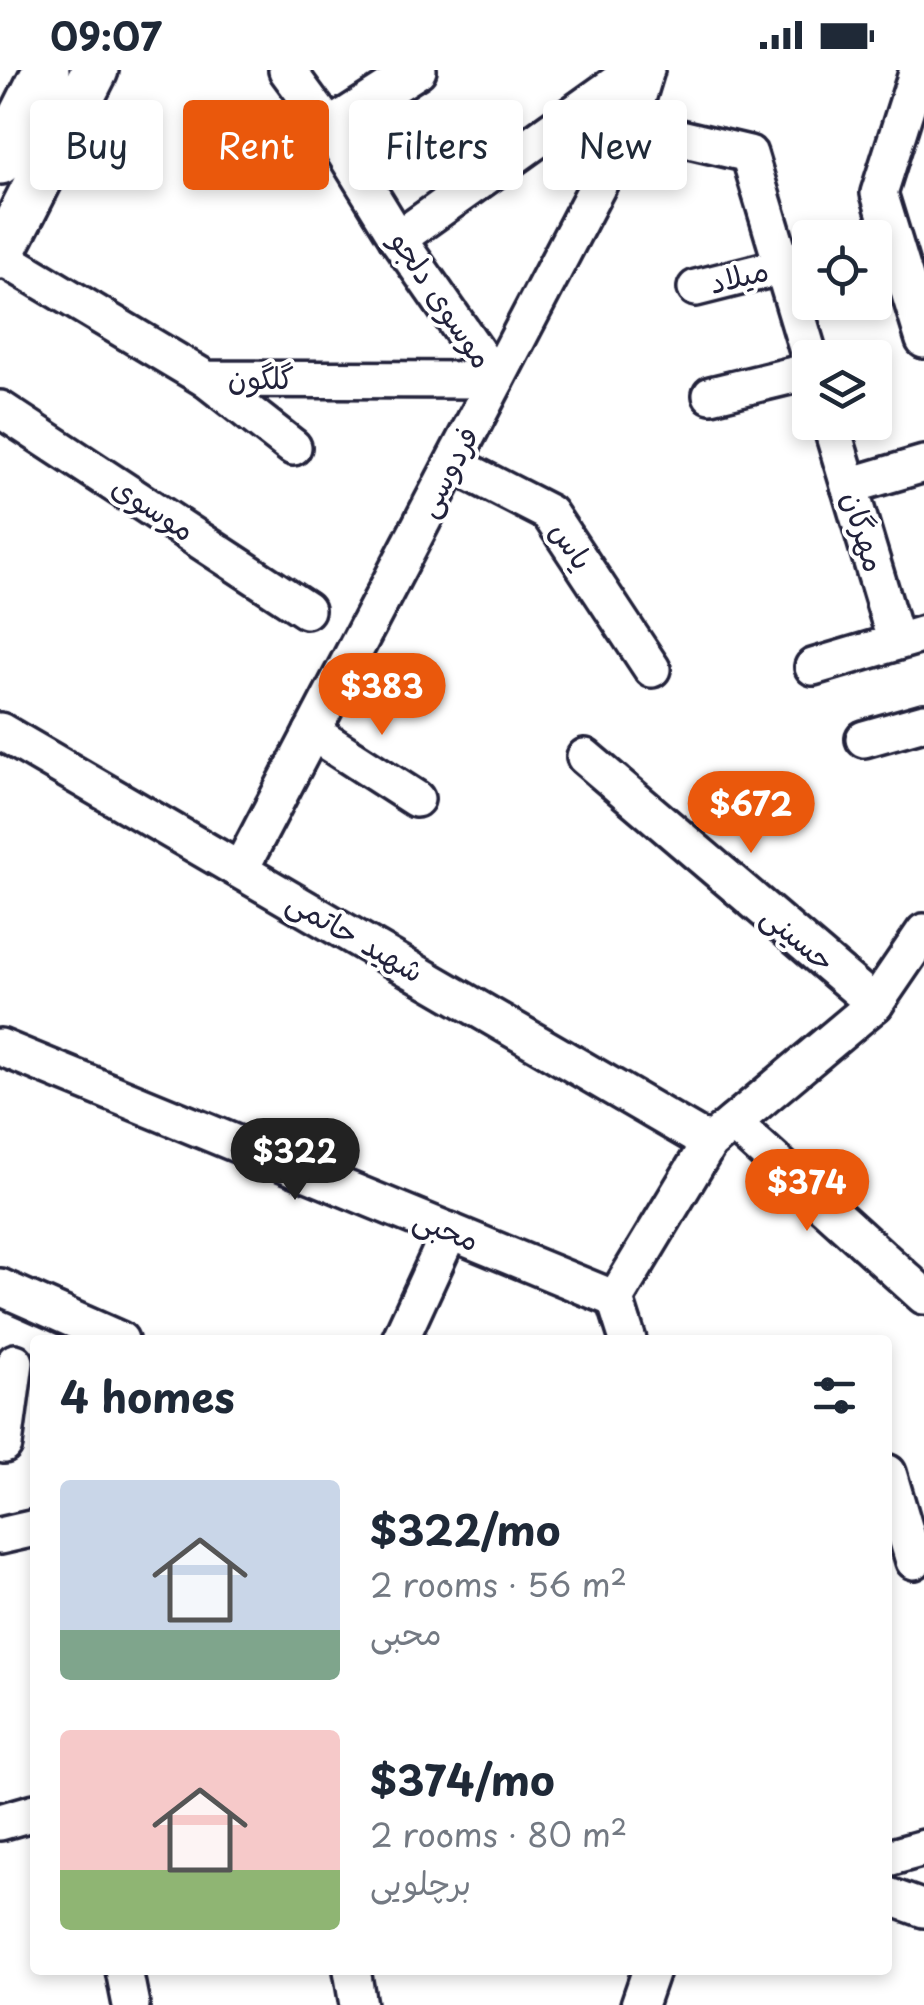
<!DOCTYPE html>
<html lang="en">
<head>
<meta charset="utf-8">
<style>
  :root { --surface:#fff; --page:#f2f2f3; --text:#1f2937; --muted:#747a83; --accent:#ea580c }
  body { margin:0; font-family:"Playpen Sans","Playpen Sans Arabic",sans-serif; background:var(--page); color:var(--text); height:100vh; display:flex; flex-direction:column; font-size:38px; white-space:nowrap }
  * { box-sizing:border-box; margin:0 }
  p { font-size:32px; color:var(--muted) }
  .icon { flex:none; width:55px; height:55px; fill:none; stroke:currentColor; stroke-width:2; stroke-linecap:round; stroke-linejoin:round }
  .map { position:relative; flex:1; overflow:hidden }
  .side { position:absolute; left:30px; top:1265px; width:862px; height:640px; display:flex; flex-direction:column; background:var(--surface); border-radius:10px; box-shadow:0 5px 15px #0003 }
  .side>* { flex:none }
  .banner { position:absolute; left:30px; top:30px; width:865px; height:90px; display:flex; gap:20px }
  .tools { position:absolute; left:792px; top:150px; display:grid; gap:20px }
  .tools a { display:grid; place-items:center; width:100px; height:100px; border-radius:10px; background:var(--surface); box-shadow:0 5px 15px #0003; font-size:50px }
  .price { position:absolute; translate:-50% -85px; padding:0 22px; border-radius:35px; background:var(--accent); color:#fff; font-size:32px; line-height:65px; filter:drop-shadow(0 2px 5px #0008) }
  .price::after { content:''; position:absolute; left:50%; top:60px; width:30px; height:22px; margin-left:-15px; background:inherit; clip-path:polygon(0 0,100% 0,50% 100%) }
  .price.active { background:#222; color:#fff }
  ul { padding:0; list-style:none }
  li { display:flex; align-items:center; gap:30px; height:250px; padding:0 30px }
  li span { display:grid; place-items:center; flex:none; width:280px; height:200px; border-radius:10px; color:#555 }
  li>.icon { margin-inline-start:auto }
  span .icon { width:120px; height:120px; fill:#fffc; stroke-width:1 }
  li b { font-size:42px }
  h2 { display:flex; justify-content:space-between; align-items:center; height:120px; padding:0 30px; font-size:42px }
  .tag { padding:0 35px; border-radius:10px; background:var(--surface); box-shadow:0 5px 15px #0003; font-size:35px; line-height:90px }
  .tag.active { background:var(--accent); color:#fff }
  .status { display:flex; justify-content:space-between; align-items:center; height:70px; padding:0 50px; background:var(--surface); direction:ltr }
  .status svg { height:28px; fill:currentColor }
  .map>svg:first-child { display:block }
</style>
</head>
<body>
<div class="status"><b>09:07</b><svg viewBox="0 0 49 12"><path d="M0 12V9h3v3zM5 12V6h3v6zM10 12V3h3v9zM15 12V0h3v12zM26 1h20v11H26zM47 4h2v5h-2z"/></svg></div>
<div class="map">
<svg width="924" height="1935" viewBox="0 0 924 1935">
  <rect width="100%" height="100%" fill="#fff"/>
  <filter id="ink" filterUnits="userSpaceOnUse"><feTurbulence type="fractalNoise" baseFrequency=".01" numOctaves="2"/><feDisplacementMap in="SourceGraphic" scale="20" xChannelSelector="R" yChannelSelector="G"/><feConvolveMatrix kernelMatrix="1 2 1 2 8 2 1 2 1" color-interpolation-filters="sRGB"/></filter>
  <g filter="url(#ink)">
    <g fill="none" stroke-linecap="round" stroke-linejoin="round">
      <defs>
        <g id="minor">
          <polyline points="287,0 329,57 398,169 496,310"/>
          <polyline points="918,0 879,123 924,270"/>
          <polyline points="629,56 749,84 810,288"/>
          <polyline points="329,57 418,0"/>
          <polyline points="398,169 635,0"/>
          <polyline points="0,186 206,309 496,310"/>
          <polyline points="696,218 783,196"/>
          <polyline points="206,309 293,377"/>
          <polyline points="711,325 810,301"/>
          <polyline points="0,339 306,540"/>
          <polyline points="830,352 896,572"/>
          <polyline points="453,394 549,443 652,599"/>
          <polyline points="849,416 924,394"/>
          <polyline points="813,597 924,564"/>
          <polyline points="0,661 709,1073"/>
          <polyline points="312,662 416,729"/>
          <polyline points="864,669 924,652"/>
          <polyline points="585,687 875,934"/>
          <polyline points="240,800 629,56 646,0"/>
          <polyline points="0,977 615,1229"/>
          <polyline points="733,1053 924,1226"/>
          <polyline points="0,1217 120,1270"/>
          <polyline points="615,1229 709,1073 875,934 924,862"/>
          <polyline points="615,1229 628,1270"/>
          <polyline points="400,1270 450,1161"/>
          <polyline points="4,1375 15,1292"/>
          <polyline points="888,1403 914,1491"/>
          <polyline points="0,1466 35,1458"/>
          <polyline points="0,1752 35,1742"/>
          <polyline points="888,1788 924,1778"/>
          <polyline points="888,1826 924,1839"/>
          <polyline points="124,1900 131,1935"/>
          <polyline points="352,1900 358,1935"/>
          <polyline points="639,1935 651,1900"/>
        </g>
        <g id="major">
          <polyline points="0,91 46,0"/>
          <polyline points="0,186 95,0"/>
        </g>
      </defs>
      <!-- minor casing -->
      <use href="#minor" stroke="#22223b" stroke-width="42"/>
      <!-- major casing -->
      <use href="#major" stroke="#22223b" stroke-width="52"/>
      <!-- minor -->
      <use href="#minor" stroke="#fff" stroke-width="35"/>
      <!-- major -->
      <use href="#major" stroke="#fff" stroke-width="45"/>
    </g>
  </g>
  <g text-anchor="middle" stroke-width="8" stroke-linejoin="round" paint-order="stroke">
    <!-- street labels -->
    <g font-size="30" fill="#22223b" stroke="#fff">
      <text transform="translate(739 207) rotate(-14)" y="10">میلاد</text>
      <text transform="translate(441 230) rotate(56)" y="10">موسوی دلجو</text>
      <text x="261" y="319">گلگون</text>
      <text transform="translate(448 402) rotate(-62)" y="10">فردوسی</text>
      <text transform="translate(153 439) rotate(33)" y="10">موسوی</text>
      <text transform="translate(863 462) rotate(73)" y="10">مهرگان</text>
      <text transform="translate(571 476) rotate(56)" y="10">یاس</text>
      <text transform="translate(355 867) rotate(30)" y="10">شهید حاتمی</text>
      <text transform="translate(798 869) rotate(40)" y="10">حسینی</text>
      <text transform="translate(446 1160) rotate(22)" y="10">محبی</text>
    </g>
  </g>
</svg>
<div class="tools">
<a><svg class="icon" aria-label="locate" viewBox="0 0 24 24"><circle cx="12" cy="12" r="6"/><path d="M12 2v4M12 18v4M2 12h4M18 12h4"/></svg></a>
<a><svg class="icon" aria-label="layers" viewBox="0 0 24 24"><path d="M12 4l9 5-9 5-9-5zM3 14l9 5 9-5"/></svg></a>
</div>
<b class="price" style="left:382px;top:668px">$383</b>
<b class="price" style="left:751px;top:786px">$672</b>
<b class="price active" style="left:295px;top:1133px">$322</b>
<b class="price" style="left:807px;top:1164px">$374</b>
<div class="banner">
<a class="tag">Buy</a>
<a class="tag active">Rent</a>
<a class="tag">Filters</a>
<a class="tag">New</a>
</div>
<section class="side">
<h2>4 homes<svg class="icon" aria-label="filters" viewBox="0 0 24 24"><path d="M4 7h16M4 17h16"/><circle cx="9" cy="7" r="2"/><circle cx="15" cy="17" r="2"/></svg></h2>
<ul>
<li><span style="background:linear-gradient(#c9d6e8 75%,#7fa58c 0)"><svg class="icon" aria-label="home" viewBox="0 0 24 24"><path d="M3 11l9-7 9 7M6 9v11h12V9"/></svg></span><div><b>$322/mo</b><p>2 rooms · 56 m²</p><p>محبی</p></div></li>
<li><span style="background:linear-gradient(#f6c9c9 70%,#8fb573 0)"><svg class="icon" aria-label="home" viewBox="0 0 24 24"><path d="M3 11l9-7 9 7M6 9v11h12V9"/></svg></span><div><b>$374/mo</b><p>2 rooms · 80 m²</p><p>برچلویی</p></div></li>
</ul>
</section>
</div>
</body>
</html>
